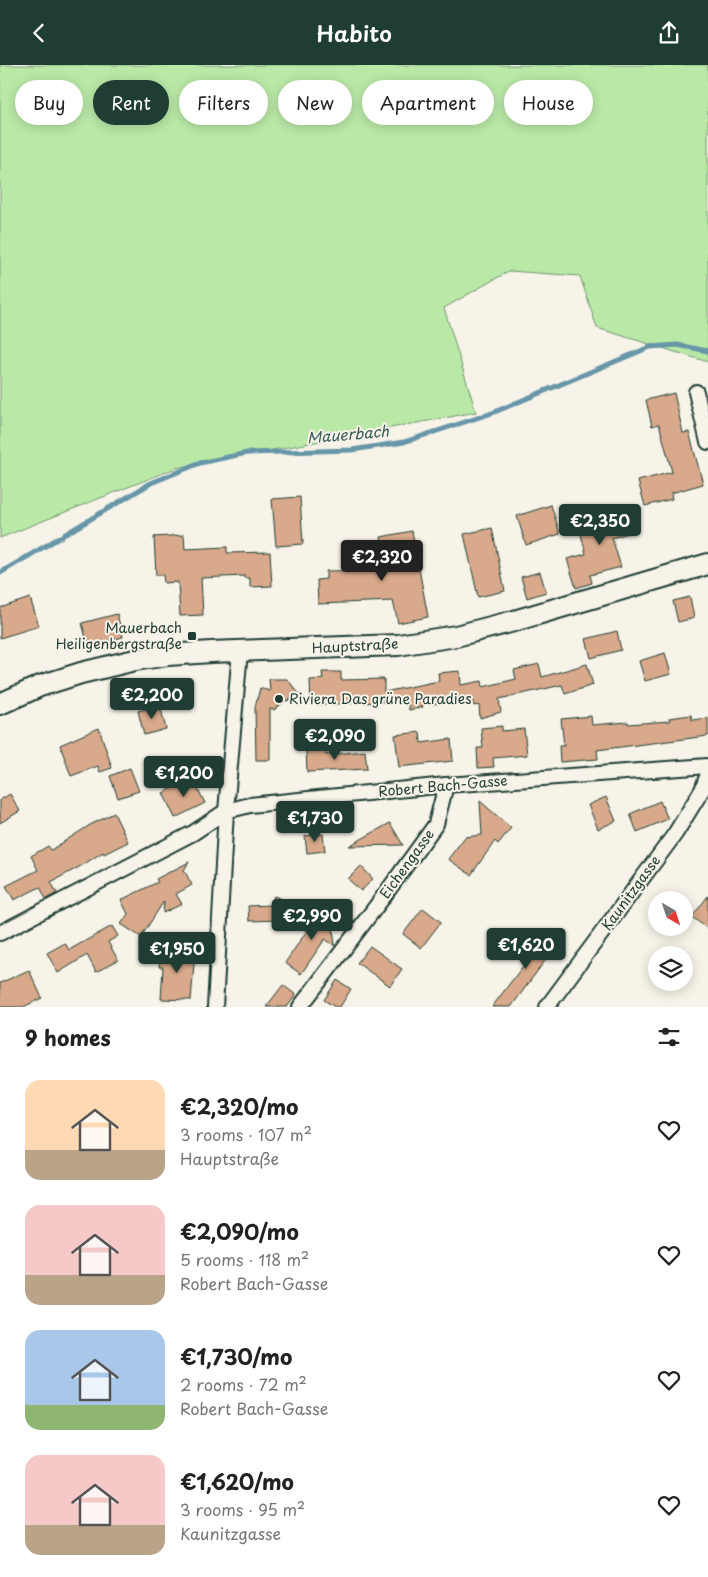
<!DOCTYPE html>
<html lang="en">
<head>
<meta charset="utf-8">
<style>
  :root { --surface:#fff; --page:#f2f2f2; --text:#222; --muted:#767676; --accent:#1f3d34 }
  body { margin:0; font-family:"Playpen Sans",sans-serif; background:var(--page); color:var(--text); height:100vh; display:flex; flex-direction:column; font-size:19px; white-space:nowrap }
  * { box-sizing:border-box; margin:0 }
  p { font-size:16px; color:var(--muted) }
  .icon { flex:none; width:28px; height:28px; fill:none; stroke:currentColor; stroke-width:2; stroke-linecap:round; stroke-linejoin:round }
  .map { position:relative; height:942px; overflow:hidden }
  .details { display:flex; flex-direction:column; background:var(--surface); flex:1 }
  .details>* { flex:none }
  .guide { position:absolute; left:15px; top:15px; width:679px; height:45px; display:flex; gap:10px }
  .needle { width:32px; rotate:141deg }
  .tools { position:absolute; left:648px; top:826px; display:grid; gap:10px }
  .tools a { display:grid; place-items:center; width:45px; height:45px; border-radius:50%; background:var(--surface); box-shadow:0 2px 12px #0003; font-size:25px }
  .price { position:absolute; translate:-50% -42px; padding:0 11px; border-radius:5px; background:var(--accent); color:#fff; font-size:16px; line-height:32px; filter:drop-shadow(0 1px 2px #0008) }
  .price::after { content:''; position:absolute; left:50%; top:30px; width:15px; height:11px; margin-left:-8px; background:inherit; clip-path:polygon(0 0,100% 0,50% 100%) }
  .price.selected { background:#222; color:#fff }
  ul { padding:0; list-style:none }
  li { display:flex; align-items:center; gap:15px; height:125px; padding:0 25px }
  li span { display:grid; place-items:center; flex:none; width:140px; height:100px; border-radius:15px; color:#555 }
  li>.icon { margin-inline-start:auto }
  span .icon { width:60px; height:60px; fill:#fffc; stroke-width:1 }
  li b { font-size:21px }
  h2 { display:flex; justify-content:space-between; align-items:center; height:60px; padding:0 25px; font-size:21px }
  .tag { padding:0 18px; border-radius:22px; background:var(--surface); box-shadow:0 2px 12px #0003; font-size:18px; line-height:45px }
  .tag.selected { background:var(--accent); color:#fff }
  header { display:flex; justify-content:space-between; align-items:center; height:65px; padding:0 25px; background:var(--accent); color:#fff; font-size:22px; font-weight:600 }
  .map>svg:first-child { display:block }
</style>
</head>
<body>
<header><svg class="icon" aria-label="back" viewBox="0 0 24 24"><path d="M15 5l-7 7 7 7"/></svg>Habito<svg class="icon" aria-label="share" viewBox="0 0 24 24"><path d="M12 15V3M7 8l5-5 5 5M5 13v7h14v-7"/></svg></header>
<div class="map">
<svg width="708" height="942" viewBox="0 0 708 942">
  <rect width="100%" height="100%" fill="#f7f3e8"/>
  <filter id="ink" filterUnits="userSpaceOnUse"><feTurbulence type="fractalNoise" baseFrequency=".02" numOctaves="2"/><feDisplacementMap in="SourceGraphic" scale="10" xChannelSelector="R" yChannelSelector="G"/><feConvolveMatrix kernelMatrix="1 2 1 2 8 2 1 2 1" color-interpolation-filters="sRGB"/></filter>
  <g filter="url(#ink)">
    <!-- green -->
    <polygon fill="#bae9a7" stroke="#6c936e" points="0,0 708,0 708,297 597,263 580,211 509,206 444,243 476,347 176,403 0,473"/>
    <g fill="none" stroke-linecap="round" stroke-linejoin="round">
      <!-- stream -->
      <polyline stroke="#6696a8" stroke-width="5" points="0,508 151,418 200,398 247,388 352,385 404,377 492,348 650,282 677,280 708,286"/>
    </g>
    <!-- building -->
    <g fill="#d8a98a" stroke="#1f3d34">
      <polygon points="674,328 683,368 689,367 703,419 671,428 672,434 645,441 638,416 672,407 659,359 652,361 646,335"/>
      <polygon points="300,432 303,479 276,481 272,434"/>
      <polygon points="551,440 560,469 526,480 517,451"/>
      <polygon points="632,445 638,465 612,473 621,502 590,510 592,518 576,523 567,494 586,489 578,458 595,454 596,456"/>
      <polygon points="492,463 505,526 478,532 464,469"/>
      <polygon points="412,466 428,552 398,558 393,536 318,539 317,515 326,514 326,506 388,505 381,472"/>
      <polygon points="184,470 185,484 227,482 227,488 270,487 272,521 250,522 250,513 244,513 244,511 201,513 203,550 180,551 178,517 164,518 163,510 156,510 154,472"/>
      <polygon points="540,507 546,527 527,533 521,512"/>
      <polygon points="690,532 694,553 678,557 673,536"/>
      <polygon points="30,533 39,561 0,573 0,543"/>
      <polygon points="117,549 123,572 88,581 82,558"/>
      <polygon points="617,566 621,585 591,593 586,574"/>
      <polygon points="665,588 671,609 645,616 639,596"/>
      <polygon points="539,599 542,612 587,599 593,620 565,629 562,620 499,634 501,647 480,653 479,640 474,641 472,635 422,640 423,642 409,645 407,636 311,640 310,615 323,614 322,607 341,607 341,615 384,614 384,627 439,616 438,608 460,606 461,620 482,616 483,622 516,614 514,605"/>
      <polygon points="269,614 287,614 302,632 285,636 274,645 270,644 270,695 256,695 255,642 260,623 270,626"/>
      <polygon points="160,640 166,664 144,670 138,646"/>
      <polygon points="691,650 692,655 708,653 708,671 597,685 598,694 560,697 559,681 564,681 561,654 591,651 592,660 628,657 628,659 670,656 669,653"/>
      <polygon points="502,661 502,666 524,664 527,690 493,693 494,702 478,703 477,683 483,683 481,663"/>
      <polygon points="99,663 112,703 100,707 98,701 71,711 60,680"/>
      <polygon points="420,667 421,678 451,674 453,696 399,702 395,670"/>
      <polygon points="306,685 326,685 326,690 365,686 367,704 307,707"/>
      <polygon points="130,703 139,726 118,733 110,711"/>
      <polygon points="192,713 205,738 175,753 163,728"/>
      <polygon points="10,729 20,746 0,758 0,735"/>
      <polygon points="606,732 616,756 598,764 588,740"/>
      <polygon points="480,736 511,763 498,779 495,776 471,810 448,794 465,772 482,770"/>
      <polygon points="660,736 668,754 637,767 630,749"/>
      <polygon points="114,748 128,777 104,789 103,787 81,801 51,817 57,828 46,834 40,822 14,835 6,821 38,805 31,791 48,781 51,785 90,760"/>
      <polygon points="390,758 403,780 349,781"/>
      <polygon points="323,769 325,786 307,788 305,771"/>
      <polygon points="189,797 184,805 192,820 176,829 182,839 163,848 164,836 141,872 121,859 128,849 121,835 158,817 156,814"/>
      <polygon points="361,801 373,814 361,826 348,814"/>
      <polygon points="274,831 289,837 282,855 249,856 248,841 271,840"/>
      <polygon points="708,831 708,864 692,852"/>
      <polygon points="318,843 332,854 335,881 325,874 301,909 285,898 310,861 306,858"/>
      <polygon points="423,843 441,857 421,883 403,869"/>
      <polygon points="112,861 118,871 108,877 118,895 96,907 87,890 58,908 47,888 65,878 69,885"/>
      <polygon points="536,867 555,882 511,942 492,942 529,893 521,887"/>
      <polygon points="370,881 402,904 390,921 357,898"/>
      <polygon points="161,884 195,887 191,935 161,934 163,902 159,902"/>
      <polygon points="29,905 42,933 23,942 0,942 0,918"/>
      <polygon points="337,915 351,924 340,942 335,942 324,935"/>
      <polygon points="283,920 296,930 287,942 266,942"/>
    </g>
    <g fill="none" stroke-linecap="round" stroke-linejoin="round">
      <defs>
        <g id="minor">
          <polyline points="696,327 708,377"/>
          <polyline points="0,868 193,768 226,746 250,740 446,720 708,701"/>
          <polyline points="215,942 226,746 240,586"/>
          <polyline points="300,942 381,835 436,759 446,720"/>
          <polyline points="547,942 675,769 702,725 708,709"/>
        </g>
        <polyline id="secondary" points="0,639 40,621 81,608 135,595 168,590 211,587 398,580 456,571 514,556 708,499"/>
      </defs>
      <!-- minor casing -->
      <use href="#minor" stroke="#1f3d34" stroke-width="18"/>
      <!-- secondary casing -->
      <use href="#secondary" stroke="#1f3d34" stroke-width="24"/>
      <!-- minor -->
      <use href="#minor" stroke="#f7f3e8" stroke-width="14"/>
      <!-- secondary -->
      <use href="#secondary" stroke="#f7f3e8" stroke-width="20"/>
    </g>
  </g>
  <!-- markers -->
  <g fill="#1f3d34" stroke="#f7f3e8" stroke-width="2">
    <rect x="187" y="566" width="10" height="10" rx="2.5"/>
    <circle cx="279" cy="634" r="5"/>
  </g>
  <g text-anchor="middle" stroke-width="4" stroke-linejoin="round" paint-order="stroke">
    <!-- poi labels -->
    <g font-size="14" fill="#1f3d34" stroke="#f7f3e8" text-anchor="end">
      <text x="182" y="568">Mauerbach<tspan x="182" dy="16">Heiligenbergstraße</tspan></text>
      <text x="289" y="639" text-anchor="start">Riviera Das grüne Paradies</text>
    </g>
    <!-- street labels -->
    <g font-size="14" fill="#1f3d34" stroke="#f7f3e8">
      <text transform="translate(355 581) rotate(-3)" y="5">Hauptstraße</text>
      <text transform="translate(443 721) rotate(-5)" y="5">Robert Bach-Gasse</text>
      <text transform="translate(407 799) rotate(-54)" y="5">Eichengasse</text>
      <text transform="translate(631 828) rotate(-54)" y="5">Kaunitzgasse</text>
    </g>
    <!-- water labels -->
    <g font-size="15" font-style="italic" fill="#375b5b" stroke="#f7f3e8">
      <text transform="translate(348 370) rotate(-5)" y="5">Mauerbach</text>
    </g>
  </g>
</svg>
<div class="tools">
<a><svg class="needle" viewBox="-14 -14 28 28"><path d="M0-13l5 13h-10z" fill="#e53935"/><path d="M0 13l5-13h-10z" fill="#767676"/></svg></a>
<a><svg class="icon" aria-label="layers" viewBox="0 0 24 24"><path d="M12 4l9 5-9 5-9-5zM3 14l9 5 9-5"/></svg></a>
</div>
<b class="price" style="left:600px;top:481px">€2,350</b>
<b class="price selected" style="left:382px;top:517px">€2,320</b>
<b class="price" style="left:152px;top:655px">€2,200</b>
<b class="price" style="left:335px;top:696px">€2,090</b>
<b class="price" style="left:184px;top:733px">€1,200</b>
<b class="price" style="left:315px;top:778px">€1,730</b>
<b class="price" style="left:312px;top:876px">€2,990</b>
<b class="price" style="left:526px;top:905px">€1,620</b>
<b class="price" style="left:177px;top:909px">€1,950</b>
<div class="guide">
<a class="tag">Buy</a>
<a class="tag selected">Rent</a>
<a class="tag">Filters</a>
<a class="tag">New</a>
<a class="tag">Apartment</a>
<a class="tag">House</a>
</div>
</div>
<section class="details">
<h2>9 homes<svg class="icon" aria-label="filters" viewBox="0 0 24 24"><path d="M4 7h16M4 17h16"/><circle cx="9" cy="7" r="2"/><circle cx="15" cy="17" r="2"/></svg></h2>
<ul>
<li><span style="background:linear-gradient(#ffd9b3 70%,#b9a48a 0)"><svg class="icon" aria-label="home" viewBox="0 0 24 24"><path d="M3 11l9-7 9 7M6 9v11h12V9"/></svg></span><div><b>€2,320/mo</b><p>3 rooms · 107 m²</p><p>Hauptstraße</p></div><svg class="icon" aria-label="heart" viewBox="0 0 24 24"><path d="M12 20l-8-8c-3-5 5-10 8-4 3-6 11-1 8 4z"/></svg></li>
<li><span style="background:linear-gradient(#f6c9c9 70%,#b9a48a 0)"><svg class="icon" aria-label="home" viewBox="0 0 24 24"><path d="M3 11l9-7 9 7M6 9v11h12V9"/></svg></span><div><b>€2,090/mo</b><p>5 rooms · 118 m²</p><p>Robert Bach-Gasse</p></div><svg class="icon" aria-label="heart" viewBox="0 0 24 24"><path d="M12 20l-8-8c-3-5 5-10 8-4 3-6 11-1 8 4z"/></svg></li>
<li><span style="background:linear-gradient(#a9c7e8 75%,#8fb573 0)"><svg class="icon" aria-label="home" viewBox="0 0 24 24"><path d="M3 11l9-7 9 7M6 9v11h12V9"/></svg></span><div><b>€1,730/mo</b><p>2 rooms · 72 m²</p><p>Robert Bach-Gasse</p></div><svg class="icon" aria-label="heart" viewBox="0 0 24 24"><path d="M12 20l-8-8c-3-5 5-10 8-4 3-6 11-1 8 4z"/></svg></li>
<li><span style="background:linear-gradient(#f6c9c9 70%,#b9a48a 0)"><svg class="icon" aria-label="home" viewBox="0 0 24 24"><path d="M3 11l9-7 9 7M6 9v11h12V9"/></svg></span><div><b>€1,620/mo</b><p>3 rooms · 95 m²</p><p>Kaunitzgasse</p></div><svg class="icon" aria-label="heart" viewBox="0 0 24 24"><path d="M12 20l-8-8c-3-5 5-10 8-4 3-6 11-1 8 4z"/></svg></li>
</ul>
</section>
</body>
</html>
